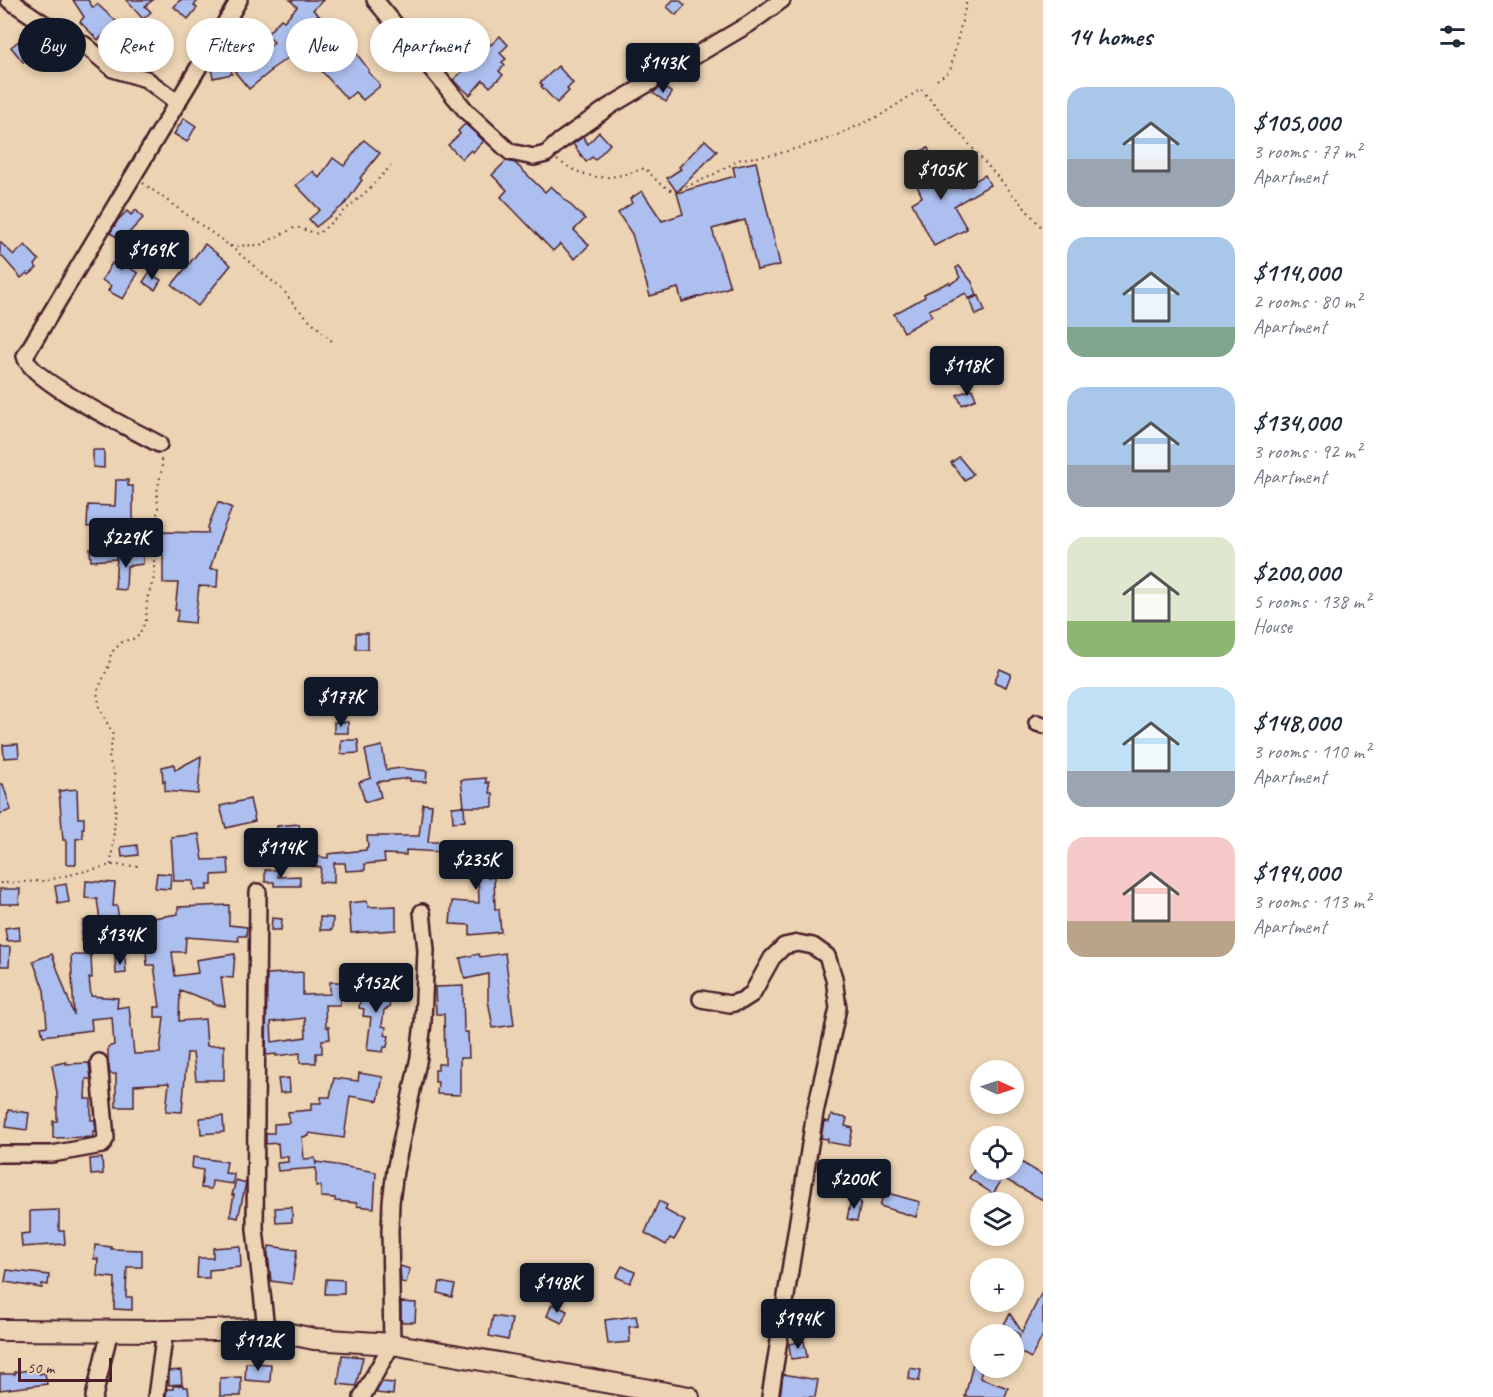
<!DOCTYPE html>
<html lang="en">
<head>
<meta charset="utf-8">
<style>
  :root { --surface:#fff; --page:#f2f2f3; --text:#1f2937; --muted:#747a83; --accent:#111827 }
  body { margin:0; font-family:Caveat,sans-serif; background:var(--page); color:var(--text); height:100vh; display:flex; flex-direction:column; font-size:22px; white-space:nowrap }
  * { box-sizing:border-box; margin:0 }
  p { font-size:20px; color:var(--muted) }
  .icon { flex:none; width:33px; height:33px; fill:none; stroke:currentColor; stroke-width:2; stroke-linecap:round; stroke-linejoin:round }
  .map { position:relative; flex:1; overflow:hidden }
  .panel { display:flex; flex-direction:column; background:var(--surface); width:450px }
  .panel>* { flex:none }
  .top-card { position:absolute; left:18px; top:18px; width:570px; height:54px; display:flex; gap:12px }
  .needle { width:39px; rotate:93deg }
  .controls { position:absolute; left:970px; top:1060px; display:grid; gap:12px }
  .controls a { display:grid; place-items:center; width:54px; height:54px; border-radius:50%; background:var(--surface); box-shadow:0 3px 9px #0003; font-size:30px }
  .scale { position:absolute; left:18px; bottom:15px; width:94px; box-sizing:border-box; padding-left:6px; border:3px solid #4a1f2b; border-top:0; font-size:16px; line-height:21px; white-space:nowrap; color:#4a1f2b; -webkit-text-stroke:4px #ebd3b3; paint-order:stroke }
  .price { position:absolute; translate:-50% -51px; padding:0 14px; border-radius:6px; background:var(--accent); color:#fff; font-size:20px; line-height:39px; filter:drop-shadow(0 2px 3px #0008) }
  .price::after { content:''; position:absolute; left:50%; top:36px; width:18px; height:14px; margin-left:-9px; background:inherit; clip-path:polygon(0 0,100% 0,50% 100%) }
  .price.active { background:#222; color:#fff }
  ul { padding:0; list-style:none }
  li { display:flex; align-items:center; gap:18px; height:150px; padding:0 24px }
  li span { display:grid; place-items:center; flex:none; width:168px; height:120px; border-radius:18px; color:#555 }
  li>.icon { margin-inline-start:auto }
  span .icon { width:72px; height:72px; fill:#fffc; stroke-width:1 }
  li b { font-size:26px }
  h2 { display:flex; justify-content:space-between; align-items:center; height:72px; padding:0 24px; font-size:26px }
  .chip { padding:0 21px; border-radius:27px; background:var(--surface); box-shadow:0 3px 9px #0003; font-size:21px; line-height:54px }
  .chip.active { background:var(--accent); color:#fff }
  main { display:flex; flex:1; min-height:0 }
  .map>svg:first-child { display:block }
</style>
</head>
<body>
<main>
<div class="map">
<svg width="1043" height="1397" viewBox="0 0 1043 1397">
  <rect width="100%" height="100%" fill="#ebd3b3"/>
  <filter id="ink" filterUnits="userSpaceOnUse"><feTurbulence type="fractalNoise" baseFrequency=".0167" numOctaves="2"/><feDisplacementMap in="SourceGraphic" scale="12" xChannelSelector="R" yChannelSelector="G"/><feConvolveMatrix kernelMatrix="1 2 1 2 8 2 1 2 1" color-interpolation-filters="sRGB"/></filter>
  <g filter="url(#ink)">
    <!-- building -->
    <g fill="#acbfee" stroke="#4a1f2b" stroke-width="1.5" fill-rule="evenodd">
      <polygon points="73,0 88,0 93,8 97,4 117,22 98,40 80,22 84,17"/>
      <polygon points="126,0 153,0 145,6 151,12 143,19"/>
      <polygon points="180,0 199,0 194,5 197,8 188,19 174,7"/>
      <polygon points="290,0 323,0 313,10 337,32 321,46 301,23 289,37 298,51 270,70 271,71 249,89 235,72 248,62 251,65 274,42 266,35 281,19 284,21 297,7"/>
      <polygon points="673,0 679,0 685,5 676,15 667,7"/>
      <polygon points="34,29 44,35 49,40 23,62 11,47"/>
      <polygon points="500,36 508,45 500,53 506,59 502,62 505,65 499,71 503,75 490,87 483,80 470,95 453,80 482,54 477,48 486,40 491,45"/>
      <polygon points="350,45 369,70 368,72 379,83 379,87 363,100 355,92 347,99 317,66"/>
      <polygon points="229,57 232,74 213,78 211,66 214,60"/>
      <polygon points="558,66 573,83 567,89 569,91 557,103 541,86 543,85 540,83"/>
      <polygon points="662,86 672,93 666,102 653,93"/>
      <polygon points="184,118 196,126 187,142 174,134"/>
      <polygon points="465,124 484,141 473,152 471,150 462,159 448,145 460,134 458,131"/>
      <polygon points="599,132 610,144 595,160 592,157 586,162 573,144 583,137 588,144"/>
      <polygon points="364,140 380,153 360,178 362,180 345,204 316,227 309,219 320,210 296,185 313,171 319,178 333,158 344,166"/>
      <polygon points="705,140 717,151 677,192 667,178 681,169 679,167"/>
      <polygon points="928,148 934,162 931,163 941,188 957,179 962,188 985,175 990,185 954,206 967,229 934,246 912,203 922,197 913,176 922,172 914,154"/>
      <polygon points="506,161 515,163 545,192 551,186 585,219 574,230 589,245 575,259 560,244 553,251 501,197 507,190 492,175"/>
      <polygon points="756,162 780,265 757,270 745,220 712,229 730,287 682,302 678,288 650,296 632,234 618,213 632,203 630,199 642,191 662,221 683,214 677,193 735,176 733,167"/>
      <polygon points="136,210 143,218 122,240 110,233 118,220 127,211 131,215"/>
      <polygon points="0,242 14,255 25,245 39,260 35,265 37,268 29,275 27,273 21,278 0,254"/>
      <polygon points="205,244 231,265 198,306 172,285"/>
      <polygon points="112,263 121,269 123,264 138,273 123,299 108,291 111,286 102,280"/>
      <polygon points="959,266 972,282 977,295 968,299 966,293 929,310 932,316 904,332 894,314 925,297 924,294 949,282 950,284 960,278 956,268"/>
      <polygon points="149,273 161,280 155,290 143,282"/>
      <polygon points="979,296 985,311 976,315 970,299"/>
      <polygon points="972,389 976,399 962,405 957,395"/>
      <polygon points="93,450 104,450 104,468 93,467"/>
      <polygon points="959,457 973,474 965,481 951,463"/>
      <polygon points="116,480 128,480 128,486 133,486 133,516 134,527 117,527 116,559 91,561 90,549 97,549 97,526 87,527 88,505 115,506"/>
      <polygon points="218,502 232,508 220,537 210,569 218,569 217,587 199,586 195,623 176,621 179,610 175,610 178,583 163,583 163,555 161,555 160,545 162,532 208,533 208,527"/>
      <polygon points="143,554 143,564 127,566 126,590 115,589 117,556"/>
      <rect x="356" y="633" width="12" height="16"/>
      <polygon points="1000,669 1011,674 1006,687 994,682"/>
      <rect x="334" y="722" width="14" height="11"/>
      <polygon points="341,740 358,740 359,753 341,754"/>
      <polygon points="18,744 19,757 4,758 3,745"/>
      <polygon points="382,746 386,770 401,768 427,771 426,782 410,781 410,778 377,782 381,797 365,802 359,782 371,778 365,750"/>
      <polygon points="201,756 198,794 165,791 165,781 163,782 162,767 174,764 175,770"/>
      <polygon points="486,778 486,783 489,782 490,793 493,793 493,807 464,807 465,821 453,822 452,807 464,806 461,780"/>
      <polygon points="0,784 3,784 11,810 0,814"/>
      <polygon points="77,789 78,818 84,818 84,828 82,828 83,838 76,839 76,864 66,864 66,840 63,840 59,791"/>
      <polygon points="250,799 255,821 226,828 220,806"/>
      <polygon points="423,804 432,805 428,842 440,842 440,852 406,850 406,855 384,854 385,862 365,864 365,870 346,871 345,863 334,863 334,883 319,882 321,867 311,866 313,856 328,858 328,854 366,850 366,848 368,847 367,836 419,836"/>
      <polygon points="299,824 302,845 261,848 261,836 278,836 277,826"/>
      <polygon points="199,834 203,860 228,859 229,874 212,875 212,885 207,885 207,890 194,890 193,881 174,881 171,837"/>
      <polygon points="469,843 488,843 488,878 494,877 495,909 499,909 501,932 470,935 470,925 450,924 452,901 479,903 478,876 454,876 455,846 469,846"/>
      <polygon points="137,845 138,855 122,857 121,847"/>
      <polygon points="265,870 278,870 278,877 300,876 300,886 274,886 274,882 265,882"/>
      <polygon points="157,873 171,874 170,889 155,888"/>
      <polygon points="86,881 115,883 113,906 117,906 121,936 81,941 83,921 100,920 97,899 85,898"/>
      <polygon points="66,884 69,902 58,904 55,886"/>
      <polygon points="0,889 20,889 19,904 0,904"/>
      <polygon points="367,901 368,907 396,906 396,930 351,933 349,903"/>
      <polygon points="229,905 229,925 247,927 246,936 238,936 239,941 186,937 185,952 172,952 175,976 198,973 196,960 235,954 233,978 221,977 225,1006 213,1004 213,1002 180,990 179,1021 205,1019 207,1046 224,1045 224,1080 196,1080 193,1053 187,1053 182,1112 166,1111 169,1083 134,1085 134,1107 116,1107 116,1074 110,1074 108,1060 108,1047 114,1045 112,1017 91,1019 92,1030 43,1036 41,1027 47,1026 44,990 33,961 52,954 74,1015 71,955 91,955 92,978 89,978 91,996 118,998 117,1008 129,1006 134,1054 160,1053 164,1017 155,1017 155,1007 160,1007 154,965 147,965 145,935 155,934 153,918 178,914 178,907"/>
      <polygon points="320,917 333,918 332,930 320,930"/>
      <polygon points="272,918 282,919 281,930 271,930"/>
      <polygon points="19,926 20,940 7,941 5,928"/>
      <polygon points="0,947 10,947 9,966 0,966"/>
      <polygon points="505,953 514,1025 493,1028 488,1000 488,974 465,979 460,958 479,954 480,957"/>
      <polygon points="115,957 125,958 126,973 116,974"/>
      <path d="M 303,972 L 303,995 L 330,994 L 330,982 L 341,982 L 340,1005 L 325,1005 L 326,1027 L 329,1027 L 330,1039 L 322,1040 L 322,1053 L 316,1053 L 316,1063 L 300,1063 L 300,1053 L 276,1056 L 276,1054 L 266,1055 L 267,974 ZM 305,1018 L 306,1037 L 272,1042 L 271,1022 Z"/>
      <polygon points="363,982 387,986 386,991 391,995 389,1008 384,1010 382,1026 386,1027 385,1035 389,1036 387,1047 384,1047 383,1052 367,1050 371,1017 363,1016 364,1009 359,1008"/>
      <polygon points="463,986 464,1032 468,1032 469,1058 460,1058 460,1095 437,1094 438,1082 435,1082 435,1070 438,1070 438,1064 445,1064 444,1014 436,1014 435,987"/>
      <polygon points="66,1062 66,1064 89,1063 91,1079 86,1079 85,1099 91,1099 91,1120 95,1120 96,1131 93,1131 93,1137 53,1138 53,1121 57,1121 57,1093 52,1065"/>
      <polygon points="359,1073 383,1077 378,1101 350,1096 344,1138 309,1133 309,1136 302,1137 304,1159 315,1158 316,1165 316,1162 330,1164 376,1172 374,1208 357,1206 357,1203 335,1201 335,1198 321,1197 321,1186 316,1186 316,1168 278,1171 277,1163 288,1162 288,1156 279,1157 278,1143 266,1144 266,1133 274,1133 274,1124 289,1123 288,1112 311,1110 311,1103 321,1103 321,1097 330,1097 334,1078 358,1081"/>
      <polygon points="289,1078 290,1092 280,1093 278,1079"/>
      <polygon points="8,1110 29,1113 27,1130 6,1127"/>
      <polygon points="831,1115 847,1118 845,1126 853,1128 849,1146 827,1142 828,1139 821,1138 824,1121 829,1122"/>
      <polygon points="223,1116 224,1132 201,1134 200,1118"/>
      <polygon points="193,1157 227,1162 225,1173 234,1174 233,1184 212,1181 211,1189 201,1188 203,1170 192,1168"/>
      <polygon points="102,1158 103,1174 91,1175 90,1159"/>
      <polygon points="1014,1158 1043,1175 1043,1200 1003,1178 993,1194 969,1178 974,1170 1014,1170"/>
      <polygon points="236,1180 246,1183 238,1218 230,1216 234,1195 232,1195"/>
      <polygon points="884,1192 920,1202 916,1217 880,1206"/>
      <polygon points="851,1199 861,1202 857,1221 847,1219"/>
      <polygon points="659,1201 667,1205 665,1210 685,1221 674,1240 670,1238 666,1245 645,1233"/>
      <polygon points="292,1207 292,1222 276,1223 275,1208"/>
      <polygon points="59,1210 59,1231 64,1231 65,1244 22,1247 21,1234 30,1233 30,1211"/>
      <polygon points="95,1245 111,1247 111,1249 142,1250 142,1267 127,1267 126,1297 132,1297 132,1310 114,1309 115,1278 97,1276 98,1259 94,1259"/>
      <polygon points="240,1246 241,1267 209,1270 209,1278 197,1278 198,1258 213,1258 213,1248"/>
      <polygon points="269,1246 297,1250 292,1284 271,1281 268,1254"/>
      <polygon points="400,1266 410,1269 406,1283 401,1282"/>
      <polygon points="622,1266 635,1272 630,1283 616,1277"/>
      <polygon points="7,1270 49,1275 48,1285 42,1284 42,1288 5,1282"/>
      <polygon points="326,1279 344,1280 344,1294 325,1294"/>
      <polygon points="440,1282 455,1285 452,1297 438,1293"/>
      <polygon points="1043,1290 1043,1335 1031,1358 1014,1349 1020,1335 1004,1324 1010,1314 1022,1332"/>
      <polygon points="401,1302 416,1303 415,1322 401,1322"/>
      <polygon points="552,1304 567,1311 562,1323 547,1316"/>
      <polygon points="493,1316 512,1319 508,1340 489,1336"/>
      <polygon points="636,1316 638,1326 629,1327 630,1342 608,1344 605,1320"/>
      <polygon points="804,1341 807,1357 791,1359 789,1344"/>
      <polygon points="977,1346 981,1347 982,1368 980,1378 1008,1388 1005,1397 965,1397"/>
      <polygon points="342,1355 363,1357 356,1386 338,1384"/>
      <polygon points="246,1363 271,1364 270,1382 245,1380"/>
      <polygon points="910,1368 921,1370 919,1381 909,1379"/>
      <polygon points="38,1369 39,1374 45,1373 47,1384 0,1390 0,1374 15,1374 15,1372"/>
      <polygon points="181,1370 182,1384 169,1385 169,1371"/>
      <polygon points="783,1374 818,1380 815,1397 780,1397"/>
      <polygon points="241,1377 241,1396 220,1396 220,1378"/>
      <polygon points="382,1382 394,1383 393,1395 376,1393"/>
      <polygon points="183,1385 183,1387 188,1387 189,1397 166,1397 167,1389 173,1389 173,1386"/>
    </g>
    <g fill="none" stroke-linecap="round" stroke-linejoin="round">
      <defs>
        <g id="minor">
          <polyline points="9,0 43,23 85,45 113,69 146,79 178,103"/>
          <polyline points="375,0 467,112 510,152 534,157 546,154 559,142 610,106 749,24 782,0"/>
          <path d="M 159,444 C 134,430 29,381 25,356 L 239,0"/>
          <polyline points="1037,723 1043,725"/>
          <polyline points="258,892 255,1229 266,1329"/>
          <polyline points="701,999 730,1004 741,1001 752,994 772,958 784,946 798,943 813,946 827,956 834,978 838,1008 815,1113 770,1397"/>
          <polyline points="0,1154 52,1154 102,1145 106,1138 99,1062"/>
          <polyline points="94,1397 110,1330"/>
          <polyline points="156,1397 165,1331"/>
          <polyline points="362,1397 392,1344 390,1231 391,1202 395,1171 419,1057 423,1022 426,950 422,912"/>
        </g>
        <polyline id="tertiary" points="0,1330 165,1331 266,1329 314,1339 392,1344 689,1397"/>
      </defs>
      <!-- minor casing -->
      <use href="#minor" stroke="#4a1f2b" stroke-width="20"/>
      <!-- tertiary casing -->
      <use href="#tertiary" stroke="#4a1f2b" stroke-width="24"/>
      <!-- path -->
      <g stroke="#4a1f2b" stroke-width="2" stroke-dasharray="1.5 4.5" stroke-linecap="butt">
        <polyline points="937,80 950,71 967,0"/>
        <path d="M 557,160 C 591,182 607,181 645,168 L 659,183 L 674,192 L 711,176 L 741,159 L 774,155 L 831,138 L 881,115 L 921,89 L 1043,229"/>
        <polyline points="143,183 230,246 260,245 296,227 318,234 367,191 391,166"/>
        <polyline points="230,246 284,291 294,305 335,344"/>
        <polyline points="111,865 116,807 114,773 109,759 113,735 100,708 97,692 109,665 111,653 123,641 137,638 146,621 147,599 154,578 154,538 158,507 157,492 162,468 161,458"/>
        <polyline points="0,883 44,881 111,865 140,866"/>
      </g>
      <!-- minor -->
      <use href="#minor" stroke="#ebd3b3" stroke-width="15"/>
      <!-- tertiary -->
      <use href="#tertiary" stroke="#ebd3b3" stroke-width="20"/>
    </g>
  </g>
</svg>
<div class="controls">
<a><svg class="needle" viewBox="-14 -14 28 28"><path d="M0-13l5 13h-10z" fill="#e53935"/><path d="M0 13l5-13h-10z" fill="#747a83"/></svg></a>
<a><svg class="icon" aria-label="locate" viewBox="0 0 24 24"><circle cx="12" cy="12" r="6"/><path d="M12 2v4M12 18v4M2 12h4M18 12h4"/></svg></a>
<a><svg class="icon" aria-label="layers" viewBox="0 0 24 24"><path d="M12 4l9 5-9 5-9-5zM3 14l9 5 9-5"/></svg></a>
<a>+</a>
<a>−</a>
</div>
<div class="scale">50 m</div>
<b class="price" style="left:663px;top:94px">$143K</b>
<b class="price active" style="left:941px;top:201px">$105K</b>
<b class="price" style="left:152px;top:281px">$169K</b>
<b class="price" style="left:967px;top:397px">$118K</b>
<b class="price" style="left:126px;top:569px">$229K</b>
<b class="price" style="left:341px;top:728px">$177K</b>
<b class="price" style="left:281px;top:879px">$114K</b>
<b class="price" style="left:476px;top:891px">$235K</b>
<b class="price" style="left:120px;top:966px">$134K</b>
<b class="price" style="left:376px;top:1014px">$152K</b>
<b class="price" style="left:854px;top:1210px">$200K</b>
<b class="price" style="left:557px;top:1314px">$148K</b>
<b class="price" style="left:798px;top:1350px">$194K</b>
<b class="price" style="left:258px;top:1372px">$112K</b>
<div class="top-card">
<a class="chip active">Buy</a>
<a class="chip">Rent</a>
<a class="chip">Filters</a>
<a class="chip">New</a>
<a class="chip">Apartment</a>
</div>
</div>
<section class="panel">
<h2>14 homes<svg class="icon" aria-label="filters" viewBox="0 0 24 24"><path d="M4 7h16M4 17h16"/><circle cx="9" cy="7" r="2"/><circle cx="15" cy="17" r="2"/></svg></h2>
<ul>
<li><span style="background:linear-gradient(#a9c7e8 60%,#9aa5b1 0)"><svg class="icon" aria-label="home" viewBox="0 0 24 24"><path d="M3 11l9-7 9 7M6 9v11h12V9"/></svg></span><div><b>$105,000</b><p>3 rooms · 77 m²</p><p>Apartment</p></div></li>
<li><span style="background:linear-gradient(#a9c7e8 75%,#7fa58c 0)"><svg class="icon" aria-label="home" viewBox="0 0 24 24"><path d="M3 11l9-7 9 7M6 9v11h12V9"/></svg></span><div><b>$114,000</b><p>2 rooms · 80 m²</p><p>Apartment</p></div></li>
<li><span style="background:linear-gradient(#a9c7e8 65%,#9aa5b1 0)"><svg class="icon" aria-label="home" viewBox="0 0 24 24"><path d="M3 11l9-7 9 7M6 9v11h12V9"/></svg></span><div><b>$134,000</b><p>3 rooms · 92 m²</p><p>Apartment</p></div></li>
<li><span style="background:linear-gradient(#dfe7d0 70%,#8fb573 0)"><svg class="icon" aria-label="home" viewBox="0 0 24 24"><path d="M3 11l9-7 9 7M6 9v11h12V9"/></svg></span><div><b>$200,000</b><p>5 rooms · 138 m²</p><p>House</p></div></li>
<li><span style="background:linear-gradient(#bfe0f5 70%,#9aa5b1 0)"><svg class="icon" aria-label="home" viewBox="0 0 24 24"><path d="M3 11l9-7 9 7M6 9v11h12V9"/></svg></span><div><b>$148,000</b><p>3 rooms · 110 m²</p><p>Apartment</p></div></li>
<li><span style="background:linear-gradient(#f6c9c9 70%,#b9a48a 0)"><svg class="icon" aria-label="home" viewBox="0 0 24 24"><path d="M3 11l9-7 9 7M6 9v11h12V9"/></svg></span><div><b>$194,000</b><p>3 rooms · 113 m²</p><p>Apartment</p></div></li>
</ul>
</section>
</main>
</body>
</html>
